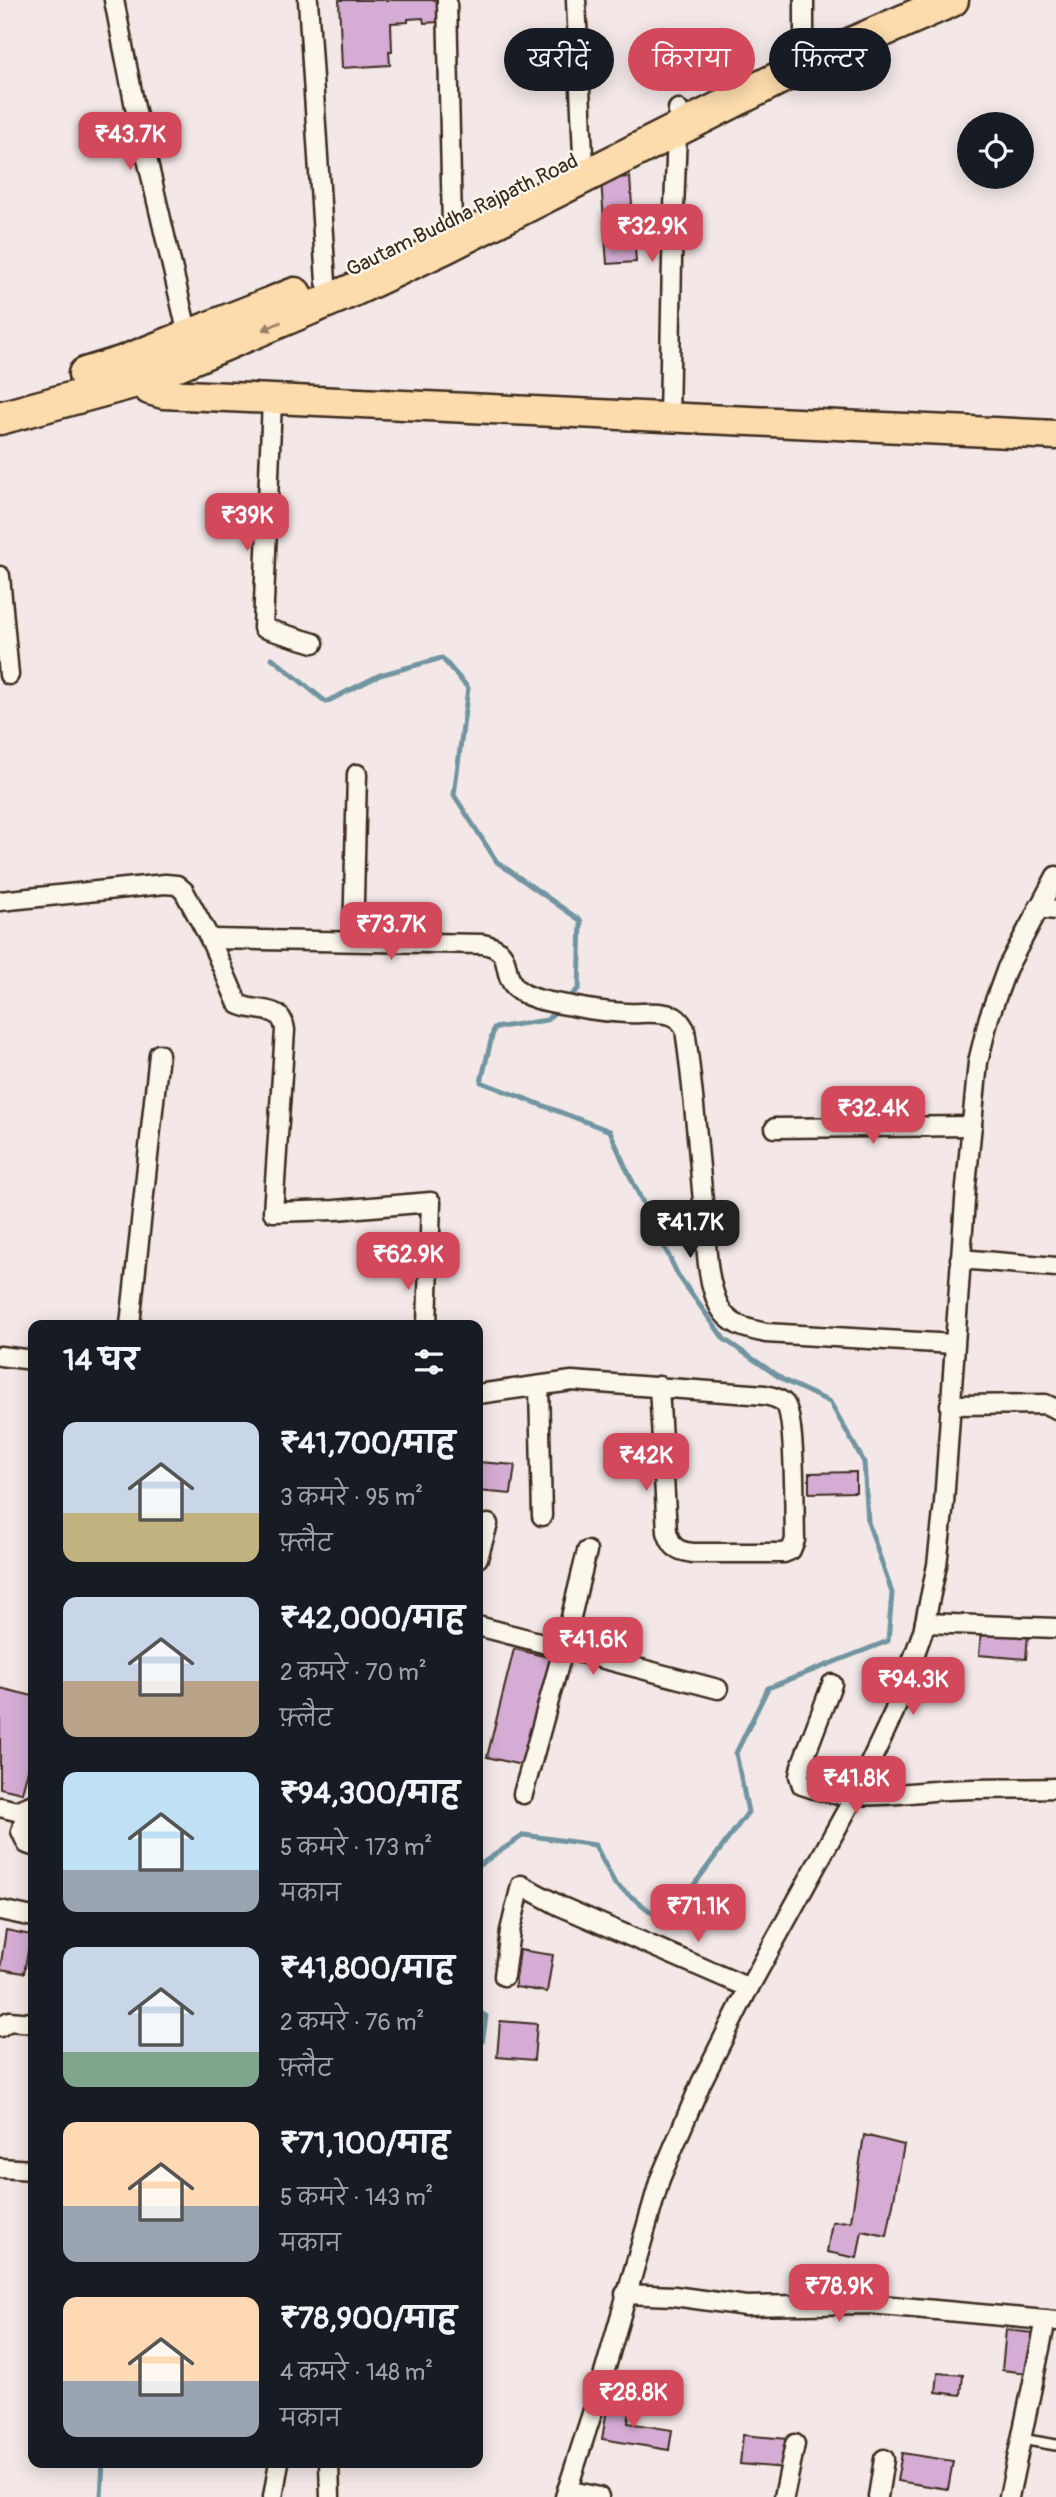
<!DOCTYPE html>
<html lang="hi">
<head>
<meta charset="utf-8">
<style>
  :root { --surface:#171b24; --page:#20242c; --text:#f1f3f6; --muted:#9ea1a6; --accent:#d1495b }
  body { margin:0; font-family:Pangolin,"Playpen Sans Deva",sans-serif; background:var(--page); color:var(--text); height:100vh; display:flex; flex-direction:column; font-size:26px; white-space:nowrap }
  * { box-sizing:border-box; margin:0 }
  p { font-size:23px; color:var(--muted) }
  .icon { flex:none; width:38px; height:38px; fill:none; stroke:currentColor; stroke-width:2; stroke-linecap:round; stroke-linejoin:round }
  .map { position:relative; flex:1; overflow:hidden }
  .sheet { position:absolute; left:28px; top:1320px; width:455px; height:1148px; display:flex; flex-direction:column; background:var(--surface); border-radius:14px; box-shadow:0 4px 18px #0003 }
  .sheet>* { flex:none }
  .top-card { position:absolute; left:504px; top:28px; width:446px; height:63px; display:flex; gap:14px }
  .fabs { position:absolute; left:957px; top:112px; display:grid; gap:14px }
  .fabs a { display:grid; place-items:center; width:77px; height:77px; border-radius:50%; background:var(--surface); box-shadow:0 4px 18px #0003; font-size:35px }
  .price { position:absolute; translate:-50% -60px; padding:0 16px; border-radius:14px; background:var(--accent); color:#fff; font-size:23px; line-height:46px; filter:drop-shadow(0 2px 4px #0008) }
  .price::after { content:''; position:absolute; left:50%; top:42px; width:21px; height:16px; margin-left:-10px; background:inherit; clip-path:polygon(0 0,100% 0,50% 100%) }
  .price.selected { background:#222; color:#fff }
  ul { padding:0; list-style:none }
  li { display:flex; align-items:center; gap:21px; height:175px; padding:0 35px }
  li span { display:grid; place-items:center; flex:none; width:196px; height:140px; border-radius:14px; color:#555 }
  li>.icon { margin-inline-start:auto }
  span .icon { width:84px; height:84px; fill:#fffc; stroke-width:1 }
  li b { font-size:30px }
  h2 { display:flex; justify-content:space-between; align-items:center; height:84px; padding:0 35px; font-size:30px }
  .pill { padding:0 24px; border-radius:32px; background:var(--surface); box-shadow:0 4px 18px #0003; font-size:24px; line-height:63px }
  .pill.selected { background:var(--accent); color:#fff }
  .map>svg:first-child { display:block }
</style>
</head>
<body>
<div class="map">
<svg width="1056" height="2497" viewBox="0 0 1056 2497">
  <rect width="100%" height="100%" fill="#f3e8e7"/>
  <filter id="ink" filterUnits="userSpaceOnUse"><feTurbulence type="fractalNoise" baseFrequency=".0143" numOctaves="2"/><feDisplacementMap in="SourceGraphic" scale="14" xChannelSelector="R" yChannelSelector="G"/><feConvolveMatrix kernelMatrix="1 2 1 2 8 2 1 2 1" color-interpolation-filters="sRGB"/></filter>
  <g filter="url(#ink)">
    <g fill="none" stroke-linecap="round" stroke-linejoin="round">
      <!-- stream -->
      <g stroke="#7195a0" stroke-width="5">
        <polyline points="272,658 326,702 380,675 442,658 468,688 454,795 497,862 581,921 579,988 566,1001"/>
        <polyline points="478,1866 524,1835 595,1845 615,1884 655,1915 688,1893 748,1812 736,1753 768,1688 888,1641 892,1593 868,1522 864,1462 830,1402 785,1381 724,1339 678,1275 625,1166 610,1131 481,1082 494,1028 547,1020 559,1007"/>
        <polyline points="478,2011 486,2016 482,2043 478,2044"/>
        <polyline points="101,2497 103,2462"/>
      </g>
    </g>
    <!-- building -->
    <g fill="#d5add4" stroke="#3b2a1e" stroke-width="2">
      <polygon points="339,0 438,0 439,22 424,23 423,18 408,19 408,22 391,23 392,51 389,51 390,65 342,68"/>
      <polygon points="630,177 636,262 607,264 601,179"/>
      <polygon points="478,1462 515,1465 511,1494 478,1491"/>
      <polygon points="856,1472 856,1492 809,1493 809,1473"/>
      <polygon points="981,1631 1028,1635 1026,1659 979,1655"/>
      <polygon points="514,1649 552,1658 525,1766 487,1757"/>
      <polygon points="0,1688 33,1696 33,1750 22,1793 0,1788"/>
      <polygon points="6,1930 31,1935 24,1973 0,1969"/>
      <polygon points="520,1950 553,1955 547,1992 515,1987"/>
      <polygon points="500,2021 537,2024 534,2060 497,2057"/>
      <polygon points="864,2135 904,2145 887,2236 862,2231 857,2258 827,2252 832,2222 851,2221"/>
      <polygon points="1006,2330 1033,2333 1028,2373 1002,2370"/>
      <polygon points="938,2373 963,2375 961,2395 936,2392"/>
      <polygon points="608,2403 631,2406 628,2423 672,2430 669,2450 602,2439"/>
      <polygon points="743,2435 787,2439 784,2468 740,2464"/>
      <polygon points="902,2453 953,2461 948,2489 897,2481"/>
    </g>
    <g fill="none" stroke-linecap="round" stroke-linejoin="round">
      <defs>
        <polyline id="lane" points="1021,2439 1056,2445"/>
        <g id="street">
          <polyline points="114,0 135,107 188,335"/>
          <polyline points="308,0 326,282"/>
          <polyline points="447,0 452,225"/>
          <polyline points="576,0 583,155"/>
          <polyline points="804,47 804,0"/>
          <polyline points="272,400 263,628 314,643"/>
          <polyline points="669,419 672,259 678,109"/>
          <polyline points="0,576 9,675"/>
          <path d="M 0,901 L 165,884 L 177,885 L 184,891 L 210,939 L 238,1004 C 257,1014 282,1003 285,1030 L 273,1212 L 335,1210 L 431,1202 L 427,1325"/>
          <polyline points="1038,908 1056,910"/>
          <path d="M 210,939 L 483,944 C 516,951 499,970 516,988 C 528,1000 556,1003 572,1006 C 590,1010 608,1012 626,1013 C 641,1014 661,1010 675,1017 C 680,1020 682,1024 685,1029 C 693,1087 698,1144 703,1201 C 707,1235 704,1277 720,1308 C 730,1326 748,1329 766,1333 L 954,1344"/>
          <polyline points="353,941 357,774"/>
          <polyline points="775,1128 972,1126"/>
          <polyline points="960,1259 1056,1267"/>
          <polyline points="130,1325 159,1054"/>
          <polyline points="0,1356 33,1360"/>
          <polyline points="539,1386 542,1516"/>
          <path d="M 478,1394 L 572,1381 L 765,1395 C 773,1397 780,1398 785,1404 C 796,1418 794,1517 795,1540 L 791,1550 L 784,1553 L 693,1553 C 677,1551 672,1548 667,1532 L 659,1386"/>
          <polyline points="950,1405 1045,1404 1056,1409"/>
          <polyline points="478,1558 488,1524"/>
          <polyline points="925,1623 1056,1628"/>
          <polyline points="478,1626 718,1689"/>
          <path d="M 832,1684 L 801,1766 L 799,1776 L 802,1785 C 849,1803 899,1793 947,1790 C 983,1788 1020,1789 1056,1788"/>
          <polyline points="523,1794 563,1650 587,1551"/>
          <polyline points="0,1807 16,1811 33,1804"/>
          <polyline points="28,1807 21,1831 27,1844 33,1846"/>
          <polyline points="0,1910 33,1917"/>
          <polyline points="504,1976 510,1931 521,1885 560,1906 749,1988"/>
          <polyline points="0,2027 9,2021 33,2023"/>
          <polyline points="0,2168 33,2170"/>
          <polyline points="625,2294 674,2296 746,2306 870,2304 1056,2321"/>
          <polyline points="329,2462 330,2497"/>
          <polyline points="567,2490 599,2497"/>
          <polyline points="273,2497 279,2462"/>
          <polyline points="565,2497 597,2398 660,2179 701,2083 745,1995 854,1797 894,1712 923,1631 937,1565 944,1503 966,1186 978,1062 989,1017 1007,968 1056,876"/>
          <polyline points="784,2497 795,2444"/>
          <polyline points="878,2497 884,2459"/>
          <polyline points="1009,2497 1046,2320"/>
        </g>
        <polyline id="primary" points="126,368 149,390 163,394 1056,435"/>
        <g id="highway">
          <polyline points="85,374 121,363 295,294"/>
          <polyline points="0,418 140,380 351,291 445,247 815,60 952,0"/>
        </g>
      </defs>
      <!-- lane casing -->
      <use href="#lane" stroke="#3b2a1e" stroke-width="14"/>
      <!-- street casing -->
      <use href="#street" stroke="#3b2a1e" stroke-width="23"/>
      <!-- primary casing -->
      <use href="#primary" stroke="#3b2a1e" stroke-width="33"/>
      <!-- highway casing -->
      <use href="#highway" stroke="#3b2a1e" stroke-width="37"/>
      <!-- lane -->
      <use href="#lane" stroke="#fbf7ec" stroke-width="9"/>
      <!-- street -->
      <use href="#street" stroke="#fbf7ec" stroke-width="18"/>
      <!-- primary -->
      <use href="#primary" stroke="#fcdcac" stroke-width="28"/>
      <!-- highway -->
      <use href="#highway" stroke="#fcdcac" stroke-width="32"/>
    </g>
    <!-- one-way arrows -->
    <defs><path id="oneway-solid" d="M-6-.8H1V-3.2L6.5 0L1 3.2V.8H-6Z" transform="scale(1.75)"/></defs>
    <use fill="#9c8365" href="#oneway-solid" transform="translate(272 326) rotate(156)"/>
  </g>
  <g text-anchor="middle" stroke-width="5" stroke-linejoin="round" paint-order="stroke">
    <!-- street labels -->
    <g font-size="21" fill="#3b2a1e" stroke="#fbf7ec">
      <text transform="translate(462 215) rotate(-26)" y="7">Gautam Buddha Rajpath Road</text>
    </g>
  </g>
</svg>
<div class="fabs">
<a><svg class="icon" aria-label="locate" viewBox="0 0 24 24"><circle cx="12" cy="12" r="6"/><path d="M12 2v4M12 18v4M2 12h4M18 12h4"/></svg></a>
</div>
<b class="price" style="left:130px;top:172px">₹43.7K</b>
<b class="price" style="left:652px;top:264px">₹32.9K</b>
<b class="price" style="left:247px;top:553px">₹39K</b>
<b class="price" style="left:391px;top:962px">₹73.7K</b>
<b class="price" style="left:873px;top:1146px">₹32.4K</b>
<b class="price selected" style="left:690px;top:1260px">₹41.7K</b>
<b class="price" style="left:408px;top:1292px">₹62.9K</b>
<b class="price" style="left:646px;top:1493px">₹42K</b>
<b class="price" style="left:593px;top:1677px">₹41.6K</b>
<b class="price" style="left:913px;top:1717px">₹94.3K</b>
<b class="price" style="left:856px;top:1816px">₹41.8K</b>
<b class="price" style="left:698px;top:1944px">₹71.1K</b>
<b class="price" style="left:839px;top:2324px">₹78.9K</b>
<b class="price" style="left:633px;top:2430px">₹28.8K</b>
<div class="top-card">
<a class="pill">खरीदें</a>
<a class="pill selected">किराया</a>
<a class="pill">फ़िल्टर</a>
</div>
<section class="sheet">
<h2>14 घर<svg class="icon" aria-label="filters" viewBox="0 0 24 24"><path d="M4 7h16M4 17h16"/><circle cx="9" cy="7" r="2"/><circle cx="15" cy="17" r="2"/></svg></h2>
<ul>
<li><span style="background:linear-gradient(#c9d6e8 65%,#c2b280 0)"><svg class="icon" aria-label="home" viewBox="0 0 24 24"><path d="M3 11l9-7 9 7M6 9v11h12V9"/></svg></span><div><b>₹41,700/माह</b><p>3 कमरे · 95 m²</p><p>फ़्लैट</p></div></li>
<li><span style="background:linear-gradient(#c9d6e8 60%,#b9a48a 0)"><svg class="icon" aria-label="home" viewBox="0 0 24 24"><path d="M3 11l9-7 9 7M6 9v11h12V9"/></svg></span><div><b>₹42,000/माह</b><p>2 कमरे · 70 m²</p><p>फ़्लैट</p></div></li>
<li><span style="background:linear-gradient(#bfe0f5 70%,#9aa5b1 0)"><svg class="icon" aria-label="home" viewBox="0 0 24 24"><path d="M3 11l9-7 9 7M6 9v11h12V9"/></svg></span><div><b>₹94,300/माह</b><p>5 कमरे · 173 m²</p><p>मकान</p></div></li>
<li><span style="background:linear-gradient(#c9d6e8 75%,#7fa58c 0)"><svg class="icon" aria-label="home" viewBox="0 0 24 24"><path d="M3 11l9-7 9 7M6 9v11h12V9"/></svg></span><div><b>₹41,800/माह</b><p>2 कमरे · 76 m²</p><p>फ़्लैट</p></div></li>
<li><span style="background:linear-gradient(#ffd9b3 60%,#9aa5b1 0)"><svg class="icon" aria-label="home" viewBox="0 0 24 24"><path d="M3 11l9-7 9 7M6 9v11h12V9"/></svg></span><div><b>₹71,100/माह</b><p>5 कमरे · 143 m²</p><p>मकान</p></div></li>
<li><span style="background:linear-gradient(#ffd9b3 60%,#9aa5b1 0)"><svg class="icon" aria-label="home" viewBox="0 0 24 24"><path d="M3 11l9-7 9 7M6 9v11h12V9"/></svg></span><div><b>₹78,900/माह</b><p>4 कमरे · 148 m²</p><p>मकान</p></div></li>
</ul>
</section>
</div>
</body>
</html>
